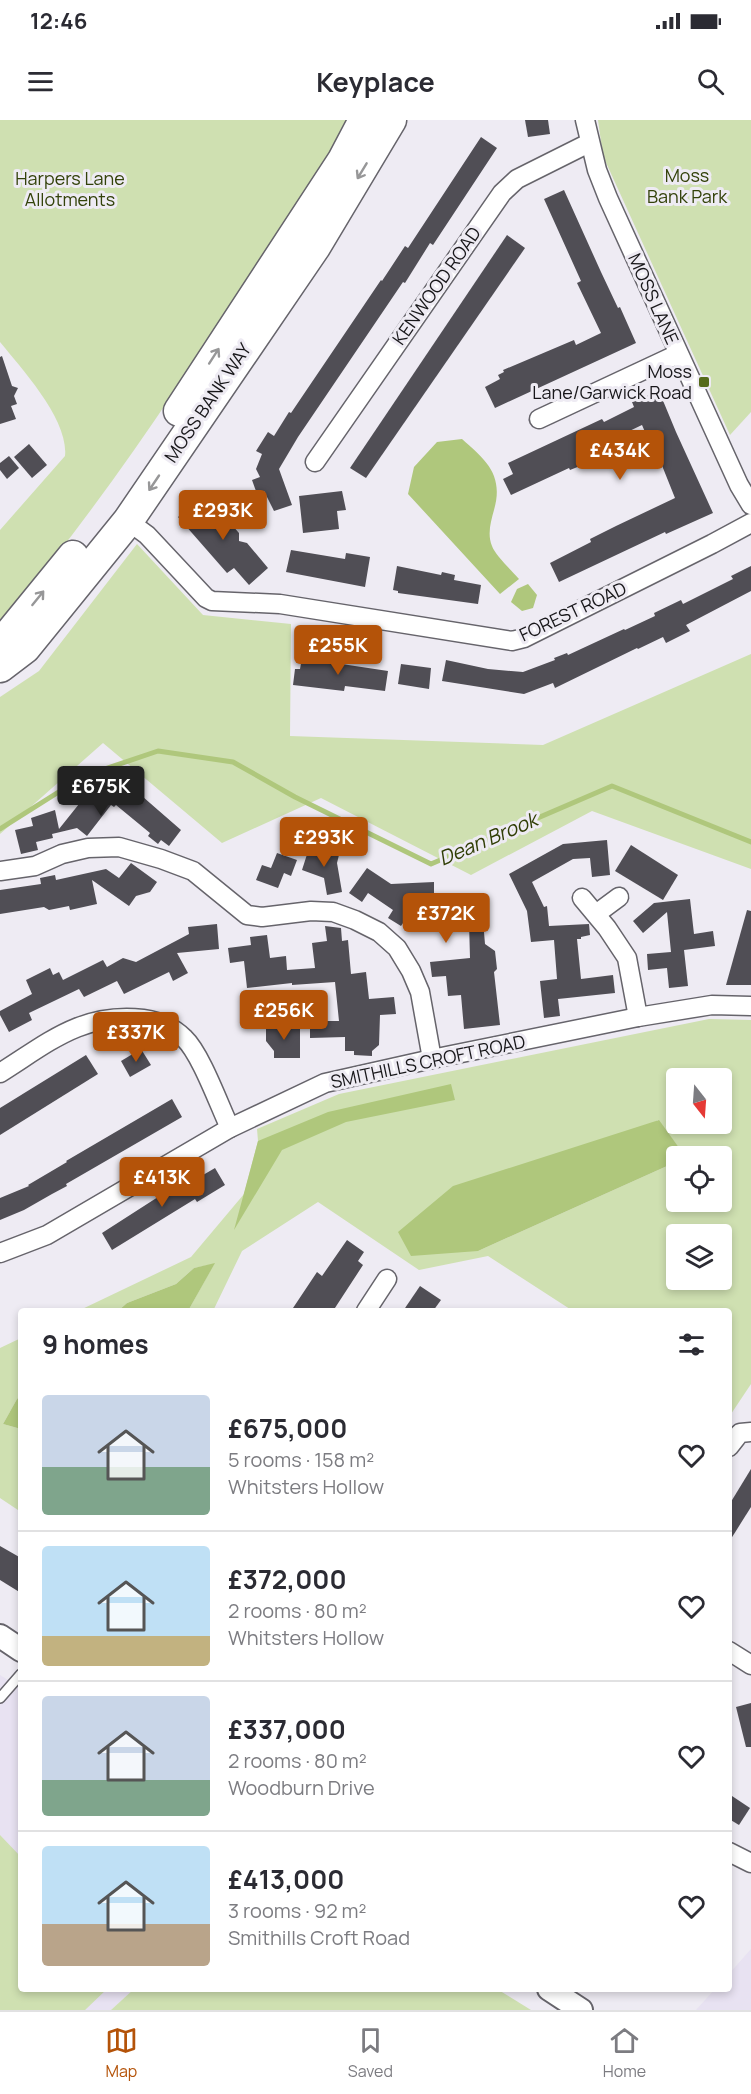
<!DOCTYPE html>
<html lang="en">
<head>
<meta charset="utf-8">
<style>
  :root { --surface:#fff; --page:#f7f7f7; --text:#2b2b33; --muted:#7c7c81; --line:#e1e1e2; --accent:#b45309 }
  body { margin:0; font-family:Manrope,sans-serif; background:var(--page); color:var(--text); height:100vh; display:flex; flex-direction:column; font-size:22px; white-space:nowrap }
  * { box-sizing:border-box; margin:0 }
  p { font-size:20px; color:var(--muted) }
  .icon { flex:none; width:33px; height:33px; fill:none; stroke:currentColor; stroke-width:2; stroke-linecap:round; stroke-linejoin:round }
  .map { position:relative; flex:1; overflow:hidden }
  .details { position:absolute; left:18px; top:1188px; width:714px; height:684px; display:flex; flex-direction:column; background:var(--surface); border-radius:6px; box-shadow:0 3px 9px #0003 }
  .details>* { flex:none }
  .needle { width:39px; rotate:163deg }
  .tools { position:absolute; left:666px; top:948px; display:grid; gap:12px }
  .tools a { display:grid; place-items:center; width:66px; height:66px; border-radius:6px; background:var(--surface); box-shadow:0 3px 9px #0003; font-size:30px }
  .price { position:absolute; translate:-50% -51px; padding:0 14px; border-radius:6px; background:var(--accent); color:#fff; font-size:20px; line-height:39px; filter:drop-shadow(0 2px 3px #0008) }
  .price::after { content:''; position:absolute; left:50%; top:36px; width:18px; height:14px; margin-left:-9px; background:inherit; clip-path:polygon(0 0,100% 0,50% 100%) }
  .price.on { background:#222; color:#fff }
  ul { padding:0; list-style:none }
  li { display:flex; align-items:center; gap:18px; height:150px; padding:0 24px }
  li+li { border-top:2px solid var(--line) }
  li span { display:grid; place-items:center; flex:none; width:168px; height:120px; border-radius:6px; color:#555 }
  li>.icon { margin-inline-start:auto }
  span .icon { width:72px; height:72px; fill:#fffc; stroke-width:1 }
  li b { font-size:26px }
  h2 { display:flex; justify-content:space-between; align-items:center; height:72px; padding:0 24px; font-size:26px }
  .status { display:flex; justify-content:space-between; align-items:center; height:42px; padding:0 30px; background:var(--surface); direction:ltr }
  .status svg { height:16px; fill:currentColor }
  header { display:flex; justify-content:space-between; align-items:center; height:78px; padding:0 24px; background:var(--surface); font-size:27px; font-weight:700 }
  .dock { display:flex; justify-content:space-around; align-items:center; height:84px; border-top:2px solid var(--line); background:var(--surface); font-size:16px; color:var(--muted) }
  .dock a { display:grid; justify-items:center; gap:3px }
  .dock .on { color:var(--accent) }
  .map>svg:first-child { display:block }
</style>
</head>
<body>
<div class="status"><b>12:46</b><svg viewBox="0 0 49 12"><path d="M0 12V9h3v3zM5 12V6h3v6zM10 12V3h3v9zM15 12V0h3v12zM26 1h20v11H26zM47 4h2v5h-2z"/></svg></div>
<header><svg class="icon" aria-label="menu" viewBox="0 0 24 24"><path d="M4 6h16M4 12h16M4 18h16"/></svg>Keyplace<svg class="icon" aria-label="search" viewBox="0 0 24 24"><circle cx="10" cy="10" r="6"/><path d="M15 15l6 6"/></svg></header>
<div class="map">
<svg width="751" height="1890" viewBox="0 0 751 1890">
  <rect width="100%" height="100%" fill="#eeebf3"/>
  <!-- built -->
  <g fill="#e8e2f2">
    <polygon points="0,1555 21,1568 21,1869 134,1869 111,1890 0,1890"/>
    <polygon points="751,1829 751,1890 696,1890 715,1869 729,1869 729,1854"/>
  </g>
  <!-- green -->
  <g fill="#cfe0b1" fill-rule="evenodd">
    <path d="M 0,0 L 346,0 L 329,33 C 225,193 125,359 0,504 L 0,410 L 65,336 C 69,300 22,249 0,222 Z"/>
    <polygon points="598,0 751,0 751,292 730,315 603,36"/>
    <polygon points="137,424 203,495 291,504 290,616 543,625 751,534 751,749 592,691 471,755 321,678 222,723 103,623 0,714 0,577 39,551"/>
    <path d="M 709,899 L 751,900 L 751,1264 L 731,1294 L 729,1191 L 573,1191 L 488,1136 L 419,1150 L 318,1082 L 242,1131 L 213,1191 L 188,1191 L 214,1144 L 194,1148 L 176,1164 L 127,1183 L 118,1191 L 78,1191 L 191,1137 L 244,1074 L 258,1021 L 257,1009 L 339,974 ZM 676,958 L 722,958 L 722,1004 L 676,1004 ZM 658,1000 L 685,1036 L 722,1036 L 722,1082 L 676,1082 L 676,1042 L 478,1131 ZM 676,1114 L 722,1114 L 722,1160 L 676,1160 Z"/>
    <polygon points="21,1218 21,1275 17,1279 3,1304 21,1309 21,1392 0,1378 0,1228"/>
    <polygon points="0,1715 21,1737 21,1869 107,1869 85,1890 0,1890"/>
    <polygon points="134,1869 497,1869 531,1890 111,1890"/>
  </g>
  <!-- water -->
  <g fill="#afc77c">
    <path d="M 462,319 C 486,340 504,355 494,390 C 491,401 487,414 492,426 C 495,435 512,451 519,459 L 500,474 L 408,374 L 414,347 L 437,322 Z"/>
    <polygon points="528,464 537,475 533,488 522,491 511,482 517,469"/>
    <polygon points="451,964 455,980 346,1002 282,1030 234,1110 258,1021 328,992"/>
    <polygon points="659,1000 685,1036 676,1036 676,1042 478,1131 411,1136 398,1112 453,1066"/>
    <polygon points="215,1143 188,1191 118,1191 127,1183 176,1164 194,1148"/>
    <polygon points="21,1275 21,1309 3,1304 17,1279"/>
  </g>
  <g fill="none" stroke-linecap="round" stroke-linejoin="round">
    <!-- stream -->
    <polyline stroke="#afc77c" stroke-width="5" points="0,709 84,656 158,631 233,642 295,677 431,744 612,666 751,722"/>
  </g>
  <!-- building -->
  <g fill="#504e55">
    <polygon points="525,0 548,0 550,14 528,17"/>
    <polygon points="481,17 497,28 433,125 430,123 405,163 403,162 298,317 279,349 292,385 274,391 264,371 257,374 252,360 260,357 256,349 262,334 256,331 268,312 274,316 289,292 291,293 381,160 382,161 405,126 408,128"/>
    <polygon points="564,70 601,152 618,188 620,187 636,223 495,288 485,267 500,259 498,255 504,252 503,250 574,220 576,225 601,213 577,163 581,161 544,79"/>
    <polygon points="507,115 525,128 366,358 350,348"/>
    <polygon points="2,236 12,266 18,268 14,276 17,284 11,286 16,299 0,304 0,237"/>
    <polygon points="659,271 676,312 713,393 666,414 665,412 559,462 550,443 591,422 590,419 616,406 675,378 661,343 659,344 642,305 600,325 603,332 584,341 585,344 570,350 569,348 511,375 503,359 513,354 508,343 602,299 604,302 634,287 632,282"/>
    <polygon points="29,324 47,345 32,358 14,337"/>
    <polygon points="9,336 19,348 7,359 0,350 0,343"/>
    <polygon points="342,371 346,390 337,391 339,409 303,413 299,376"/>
    <polygon points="209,379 239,413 239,421 247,423 268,448 249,465 234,448 227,453 178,397 196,381 200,387"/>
    <polygon points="291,430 345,439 346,433 370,437 365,467 286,452"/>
    <polygon points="397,446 441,455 442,452 455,455 454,460 481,465 478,484 398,473 398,471 393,470"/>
    <polygon points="751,446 751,471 686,505 690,511 666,523 663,517 638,529 637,528 555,568 553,563 524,574 442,561 446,540 488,549 523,552 555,540 554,538 567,533 568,535 624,509 625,510 655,496 654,493 681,480 683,484 733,459 731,456"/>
    <polygon points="302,538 388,551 385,571 345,566 344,571 293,565 295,549 300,549"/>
    <polygon points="401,544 431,548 429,569 398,564"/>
    <polygon points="122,656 130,663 134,662 135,670 181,710 169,726 161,720 158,724 148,716 150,713 116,685 114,687 111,685 87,716 77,708 52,714 53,718 36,722 38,730 21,734 15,710 33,706 31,698 55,690 59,709 91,669 100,676 112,661 116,664"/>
    <polygon points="607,720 610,755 592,757 590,738 573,739 532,762 544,787 547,786 549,806 589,804 590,815 581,817 581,819 577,819 581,859 613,855 615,873 558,879 560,896 544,898 540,861 557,859 554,820 531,822 527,791 509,754 563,724"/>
    <polygon points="310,725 339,735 337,743 342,772 327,775 324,758 302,750"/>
    <polygon points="631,725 678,755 663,780 615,751"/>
    <polygon points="277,733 297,740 291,756 284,753 278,768 256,760 262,745 271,748"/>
    <polygon points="131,743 157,762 150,772 136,776 129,786 92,760 97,784 70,790 69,786 49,790 44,787 0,794 0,770 41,764 40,758 55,755 56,760 106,749 119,758"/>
    <polygon points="367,748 391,764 434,762 434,776 455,774 455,778 471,777 482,789 485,824 495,831 497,849 494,852 500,905 464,909 461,875 448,876 446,856 432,857 430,842 470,838 469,802 461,803 460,791 440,793 440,789 412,790 401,806 388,798 393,790 368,773 362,782 349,773"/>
    <polygon points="690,779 694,814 713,811 715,826 684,830 688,866 669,868 667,848 648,850 647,834 671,832 667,792 643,813 633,801 654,783"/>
    <polygon points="747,790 751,791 751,865 726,865"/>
    <polygon points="217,804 219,829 177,833 188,853 173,861 169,852 124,874 117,861 84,877 79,869 29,893 32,900 9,912 0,895 0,891 32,874 26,860 50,848 53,855 59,852 63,860 103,840 107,847 123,838 136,842 189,814 188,807"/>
    <polygon points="325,806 341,808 342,821 348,820 351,854 366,852 369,879 394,877 396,894 380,895 379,925 372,931 372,936 354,935 354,931 345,931 345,917 310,918 310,901 339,901 335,862 292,865 292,863 247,868 244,841 230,843 228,828 251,825 250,817 267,815 270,838 286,836 287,850 315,848 312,823 327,821"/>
    <polygon points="266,906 300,906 300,938 274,938 274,931 266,921"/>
    <polygon points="141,929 151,945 130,957 121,941"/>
    <polygon points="86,935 98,954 0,1015 0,988"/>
    <polygon points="172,979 182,997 66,1064 67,1066 52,1074 24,1090 0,1100 0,1078 29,1066 28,1065 67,1042 66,1041"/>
    <polygon points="215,1048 225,1065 197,1082 195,1079 112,1130 102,1113 172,1068 174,1072"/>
    <polygon points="347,1120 364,1132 358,1141 363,1145 333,1191 291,1191 317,1152 322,1156"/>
    <polygon points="420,1166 441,1180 433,1191 403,1191"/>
    <polygon points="751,1349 751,1387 729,1422 729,1385"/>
    <polygon points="0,1426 21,1438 21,1473 0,1460"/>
    <polygon points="751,1583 751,1627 746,1627 736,1587"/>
    <polygon points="729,1674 750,1688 739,1705 729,1699"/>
  </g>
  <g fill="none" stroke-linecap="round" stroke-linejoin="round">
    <defs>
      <polyline id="service" points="0,1578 21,1554"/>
      <g id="minor">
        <polyline points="585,0 597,50 608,78 739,365 751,385"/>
        <polyline points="539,299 678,234"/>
        <polyline points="315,342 502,73 517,59 589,23"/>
        <polyline points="128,401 147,415 206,478 212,481 280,484 512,521 524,518 712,424 751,403"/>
        <polyline points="0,751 35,746 62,734 88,728 119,727 161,739 193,751 247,795 262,797 311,791 333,792 355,800 379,812 397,828 411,851 420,872 432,939"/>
        <polyline points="582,778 607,808 627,838 638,897"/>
        <polyline points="596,794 619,777"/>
        <path d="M 0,953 C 48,923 82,892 143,899 C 157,901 173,907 184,918 C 201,934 219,985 230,1008"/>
        <polyline points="0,1133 47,1115 230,1008 325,963 432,939 638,897 712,885 751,886"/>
        <polyline points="366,1191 387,1159"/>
        <polyline points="729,1327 740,1313 751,1312"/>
        <polyline points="729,1531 751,1545"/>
        <polyline points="729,1732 751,1743"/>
      </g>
      <g id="tertiary">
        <polyline points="0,1516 21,1530"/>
        <polyline points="549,1869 581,1890"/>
      </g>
      <g id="trunk">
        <polyline points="179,291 343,40 364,0"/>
        <polyline points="0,522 6,518 73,436"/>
        <polyline points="0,547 25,528 128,401 315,127 391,0"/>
      </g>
    </defs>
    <!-- service casing -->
    <use href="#service" stroke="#66646b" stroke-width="12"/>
    <!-- minor casing -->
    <use href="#minor" stroke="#66646b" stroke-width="21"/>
    <!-- tertiary casing -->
    <use href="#tertiary" stroke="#66646b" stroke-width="26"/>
    <!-- trunk casing -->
    <use href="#trunk" stroke="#66646b" stroke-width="33"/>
    <!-- service -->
    <use href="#service" stroke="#fff" stroke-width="9"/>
    <!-- minor -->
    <use href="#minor" stroke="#fff" stroke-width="18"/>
    <!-- tertiary -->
    <use href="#tertiary" stroke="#fff" stroke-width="22"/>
    <!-- trunk -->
    <use href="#trunk" stroke="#fff" stroke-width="30"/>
  </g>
  <!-- one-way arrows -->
  <defs><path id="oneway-shaft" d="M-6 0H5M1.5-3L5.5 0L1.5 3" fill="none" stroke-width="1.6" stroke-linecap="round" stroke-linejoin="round" transform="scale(1.5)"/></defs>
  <g stroke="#979798">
    <use href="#oneway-shaft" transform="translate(362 51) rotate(121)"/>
    <use href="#oneway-shaft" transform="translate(214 236) rotate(-57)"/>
    <use href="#oneway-shaft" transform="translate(154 363) rotate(124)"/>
    <use href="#oneway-shaft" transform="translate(38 478) rotate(-51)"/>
  </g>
  <!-- markers -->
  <rect fill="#566b1a" stroke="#eeebf3" stroke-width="2" x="698" y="256" width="12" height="12" rx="3"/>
  <g text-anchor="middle" stroke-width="6" stroke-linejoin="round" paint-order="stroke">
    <!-- park labels -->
    <g font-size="18" fill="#33420a" stroke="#eeebf3">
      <text x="687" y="62">Moss<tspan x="687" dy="21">Bank Park</tspan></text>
      <text x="70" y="65">Harpers Lane<tspan x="70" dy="21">Allotments</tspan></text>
    </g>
    <!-- street labels -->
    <g font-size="18" fill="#18171a" stroke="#eeebf3">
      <text transform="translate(437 166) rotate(-55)" y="6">KENWOOD ROAD</text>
      <text transform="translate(653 179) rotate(66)" y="6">MOSS LANE</text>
      <text transform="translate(208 283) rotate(-56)" y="6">MOSS BANK WAY</text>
      <text transform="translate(573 492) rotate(-25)" y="6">FOREST ROAD</text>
      <text transform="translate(428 942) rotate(-12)" y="6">SMITHILLS CROFT ROAD</text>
    </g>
    <!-- poi labels -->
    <g font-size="18" fill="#18171a" stroke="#eeebf3" text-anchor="end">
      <text x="692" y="258">Moss<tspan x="692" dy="21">Lane/Garwick Road</tspan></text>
    </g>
    <!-- water labels -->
    <g font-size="20" font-style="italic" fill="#303e05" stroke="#eeebf3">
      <text transform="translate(488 719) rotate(-23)" y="7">Dean Brook</text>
    </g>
  </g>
</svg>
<div class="tools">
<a><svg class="needle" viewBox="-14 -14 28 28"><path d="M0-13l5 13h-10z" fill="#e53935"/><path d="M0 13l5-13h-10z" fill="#7c7c81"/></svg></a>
<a><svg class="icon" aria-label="locate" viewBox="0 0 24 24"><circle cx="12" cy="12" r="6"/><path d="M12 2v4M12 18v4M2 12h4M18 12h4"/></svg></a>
<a><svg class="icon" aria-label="layers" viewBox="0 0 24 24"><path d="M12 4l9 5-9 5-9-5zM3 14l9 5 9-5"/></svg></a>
</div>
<b class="price" style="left:620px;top:361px">£434K</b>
<b class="price" style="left:223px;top:421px">£293K</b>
<b class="price" style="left:338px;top:556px">£255K</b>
<b class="price on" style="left:101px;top:697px">£675K</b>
<b class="price" style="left:324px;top:748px">£293K</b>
<b class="price" style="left:446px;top:824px">£372K</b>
<b class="price" style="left:284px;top:921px">£256K</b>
<b class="price" style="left:136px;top:943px">£337K</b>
<b class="price" style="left:162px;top:1088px">£413K</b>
<section class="details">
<h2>9 homes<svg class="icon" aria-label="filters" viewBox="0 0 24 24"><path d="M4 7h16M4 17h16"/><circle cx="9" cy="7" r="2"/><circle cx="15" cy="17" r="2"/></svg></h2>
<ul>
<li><span style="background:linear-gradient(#c9d6e8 60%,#7fa58c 0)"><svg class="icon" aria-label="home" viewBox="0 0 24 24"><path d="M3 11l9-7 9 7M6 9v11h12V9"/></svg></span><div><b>£675,000</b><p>5 rooms · 158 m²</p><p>Whitsters Hollow</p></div><svg class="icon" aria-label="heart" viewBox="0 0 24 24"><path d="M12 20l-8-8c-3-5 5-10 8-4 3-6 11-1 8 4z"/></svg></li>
<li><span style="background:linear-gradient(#bfe0f5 75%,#c2b280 0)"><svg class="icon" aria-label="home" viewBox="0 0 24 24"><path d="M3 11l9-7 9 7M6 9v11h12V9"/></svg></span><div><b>£372,000</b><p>2 rooms · 80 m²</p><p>Whitsters Hollow</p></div><svg class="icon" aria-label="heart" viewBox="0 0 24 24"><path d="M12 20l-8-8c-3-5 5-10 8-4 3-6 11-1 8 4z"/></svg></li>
<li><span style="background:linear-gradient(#c9d6e8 70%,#7fa58c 0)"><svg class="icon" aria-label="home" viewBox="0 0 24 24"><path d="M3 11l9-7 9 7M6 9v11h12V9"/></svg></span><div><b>£337,000</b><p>2 rooms · 80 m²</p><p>Woodburn Drive</p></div><svg class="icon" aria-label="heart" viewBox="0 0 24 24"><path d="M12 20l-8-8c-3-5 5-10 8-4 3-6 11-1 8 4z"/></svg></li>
<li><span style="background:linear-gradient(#bfe0f5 65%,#b9a48a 0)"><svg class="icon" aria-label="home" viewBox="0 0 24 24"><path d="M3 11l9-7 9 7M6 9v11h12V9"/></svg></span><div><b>£413,000</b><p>3 rooms · 92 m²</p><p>Smithills Croft Road</p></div><svg class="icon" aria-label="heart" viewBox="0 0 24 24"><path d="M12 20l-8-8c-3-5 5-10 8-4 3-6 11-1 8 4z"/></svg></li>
</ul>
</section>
</div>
<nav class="dock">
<a class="on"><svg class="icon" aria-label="map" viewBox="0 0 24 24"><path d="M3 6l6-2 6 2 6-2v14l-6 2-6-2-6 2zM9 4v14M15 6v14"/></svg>Map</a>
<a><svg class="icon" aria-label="saved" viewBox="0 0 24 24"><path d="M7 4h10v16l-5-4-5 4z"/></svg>Saved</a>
<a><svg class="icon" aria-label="home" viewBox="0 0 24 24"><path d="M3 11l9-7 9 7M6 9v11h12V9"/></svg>Home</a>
</nav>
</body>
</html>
